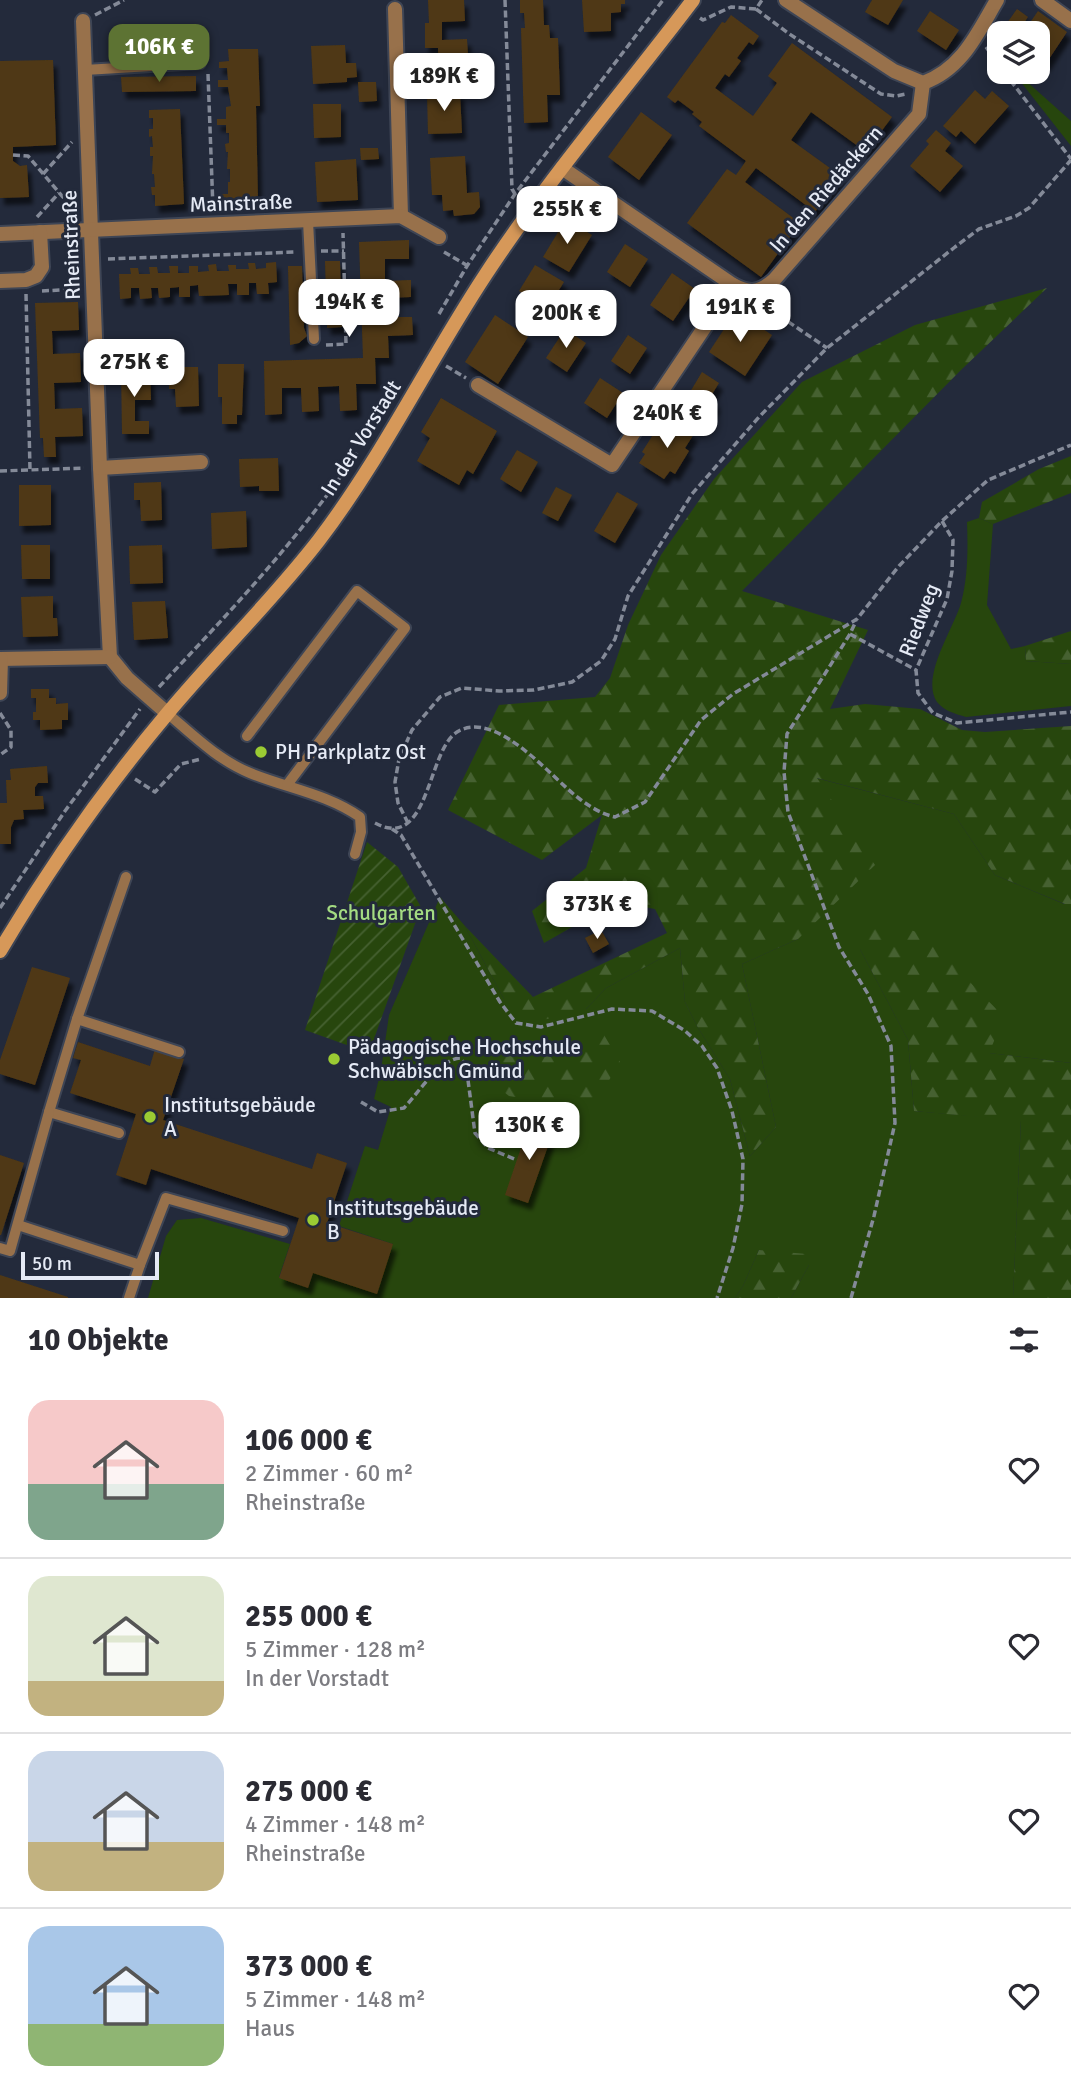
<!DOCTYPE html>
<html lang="de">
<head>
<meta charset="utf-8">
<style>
  :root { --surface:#fff; --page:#f2f2f3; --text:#2b2b33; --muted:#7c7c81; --line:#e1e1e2; --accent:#5d7333 }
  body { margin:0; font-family:Signika,sans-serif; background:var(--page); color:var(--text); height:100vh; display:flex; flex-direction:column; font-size:26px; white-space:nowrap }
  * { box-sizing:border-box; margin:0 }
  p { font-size:23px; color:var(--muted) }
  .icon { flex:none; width:38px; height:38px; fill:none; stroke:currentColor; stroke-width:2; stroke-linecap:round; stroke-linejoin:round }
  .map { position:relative; height:1298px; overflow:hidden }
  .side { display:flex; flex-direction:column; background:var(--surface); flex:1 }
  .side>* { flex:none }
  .fabs { position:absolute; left:987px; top:21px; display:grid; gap:14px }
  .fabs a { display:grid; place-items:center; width:63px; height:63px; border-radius:14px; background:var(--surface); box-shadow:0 4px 18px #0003; font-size:35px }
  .scale { position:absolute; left:21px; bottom:18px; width:138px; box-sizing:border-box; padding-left:7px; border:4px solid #e5eaf5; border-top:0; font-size:19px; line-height:24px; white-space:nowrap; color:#e5eaf5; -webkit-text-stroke:5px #232a3b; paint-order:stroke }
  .price { position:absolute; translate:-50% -60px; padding:0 16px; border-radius:14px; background:#fff; color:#222; font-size:23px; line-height:46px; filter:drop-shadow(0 2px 4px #0008) }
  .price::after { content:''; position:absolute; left:50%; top:42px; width:21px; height:16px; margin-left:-10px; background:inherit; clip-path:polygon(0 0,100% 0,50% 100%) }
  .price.selected { background:var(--accent); color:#fff }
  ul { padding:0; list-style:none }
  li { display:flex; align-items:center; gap:21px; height:175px; padding:0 28px }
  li+li { border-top:2px solid var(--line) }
  li span { display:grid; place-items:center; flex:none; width:196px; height:140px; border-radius:21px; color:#555 }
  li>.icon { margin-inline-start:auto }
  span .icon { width:84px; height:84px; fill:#fffc; stroke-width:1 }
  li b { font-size:30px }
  h2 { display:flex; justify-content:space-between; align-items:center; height:84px; padding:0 28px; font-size:30px }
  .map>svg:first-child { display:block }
</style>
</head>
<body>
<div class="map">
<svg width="1071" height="1298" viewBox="0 0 1071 1298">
  <defs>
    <pattern id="forest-firs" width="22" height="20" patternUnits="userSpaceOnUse" patternTransform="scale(1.75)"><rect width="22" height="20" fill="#27460d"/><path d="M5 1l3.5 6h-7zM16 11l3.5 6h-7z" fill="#466131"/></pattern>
    <pattern id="garden-furrows" width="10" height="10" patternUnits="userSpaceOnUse" patternTransform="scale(1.75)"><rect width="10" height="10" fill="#27460d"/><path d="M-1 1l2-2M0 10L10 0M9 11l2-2" fill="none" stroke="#466131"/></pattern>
    <filter id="shadow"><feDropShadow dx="4" dy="7" stdDeviation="2" flood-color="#0009"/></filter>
  </defs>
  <rect width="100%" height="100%" fill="#232a3b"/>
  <!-- grass -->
  <g fill="#27460d">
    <polygon points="1013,72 1016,72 1071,121 1071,146"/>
    <path d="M 979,518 L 993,524 L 987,605 L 1011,649 L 1025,646 L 1026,661 L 1071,664 L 1071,706 L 966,717 C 956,714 944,711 937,702 C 920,677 954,628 961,603 C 968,577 968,549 967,522 Z"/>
    <polygon points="816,778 954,814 995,875 1064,904 1071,904 1071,1063 988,1053 860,949 908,1040 914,1111 1021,1120 1013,1298 791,1298 809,1265 759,1250 743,1286 735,1298 148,1298 166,1236 177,1220 201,1218 290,1244 279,1277 308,1288 313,1273 393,1244 339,1226 365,1146 378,1150 391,1107 374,1099 381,1070 389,1015 440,897 465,926 504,999 586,1009 606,988 680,948 685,1002 697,1026 730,1079 750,1156 776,1127 742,964 798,939"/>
  </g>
  <!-- forest -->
  <g fill="url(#forest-firs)">
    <polygon points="1047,288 961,370 742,591 868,630 830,709 865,704 920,709 962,730 985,732 1071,726 1071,904 1065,904 995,875 954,814 817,778 875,865 798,939 742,964 776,1127 750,1156 730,1079 697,1026 685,1002 680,948 606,988 586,1009 539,1021 518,1017 504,999 465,926 533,997 667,933 655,909 616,902 544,943 532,911 586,868 602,815 542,860 448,810 499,705 595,697 610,678 628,625 661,555 714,479 802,382 915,325"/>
    <polygon points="1071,456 1071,493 993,524 979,518 982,502 1039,469"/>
    <polygon points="1071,631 1071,664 1026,661 1025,646"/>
    <polygon points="873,918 923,934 1004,1017 989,1053 1071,1063 1071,1298 1013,1298 1021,1121 914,1111 908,1040 860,949"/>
    <polygon points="604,1035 620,1062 587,1117 545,1102 509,1096 489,1080 493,1049 555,1038"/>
    <polygon points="759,1250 807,1254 809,1265 791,1298 735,1298 743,1286"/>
  </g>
  <!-- garden -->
  <polygon fill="url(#garden-furrows)" points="367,842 398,867 421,907 369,1053 305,1030"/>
  <!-- building -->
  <g fill="#503814" filter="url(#shadow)">
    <polygon points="428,0 464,0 465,21 442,22 442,40 467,39 468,55 477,55 478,72 470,73 470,76 439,77 438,48 425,48 425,23 429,23"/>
    <polygon points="520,0 543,0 544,25 549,25 550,38 558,38 560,95 547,95 548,122 524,123 521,28 525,28 524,13 520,13"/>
    <polygon points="582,0 625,0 625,4 621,4 621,12 611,13 611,31 584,32"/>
    <polygon points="872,0 903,0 888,25 865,12"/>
    <polygon points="1017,9 1028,17 1017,33 1006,33 1002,30"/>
    <polygon points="930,11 959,30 946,50 917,31"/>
    <polygon points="1038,11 1067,32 1045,65 1038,60 1038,33 1023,33"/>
    <polygon points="731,15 759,36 753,45 749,42 737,58 741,61 729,77 725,74 715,88 753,116 777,83 768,76 792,43 892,117 866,152 811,112 791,140 841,176 815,212 756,168 745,182 800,223 761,277 687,223 727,169 736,175 746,161 699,126 702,122 692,114 694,112 678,100 675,103 667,97 722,22 725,23"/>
    <polygon points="194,41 195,56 120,58 120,42"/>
    <polygon points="345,45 346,63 356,63 357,77 347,78 347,82 313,84 311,46"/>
    <polygon points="228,49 258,49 260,106 256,106 258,200 219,201 219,194 228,194 228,182 230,182 230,169 227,169 228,152 226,152 225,144 229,143 229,133 226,133 226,125 217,125 217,119 226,119 226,107 231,106 228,87 218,87 218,80 228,80 227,68 219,68 219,62 229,61"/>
    <polygon points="53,60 56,145 13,147 13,161 20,166 27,165 29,197 0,198 0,61"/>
    <polygon points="196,76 196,91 122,92 121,77"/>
    <polygon points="358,82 376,82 377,101 359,102"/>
    <polygon points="975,90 985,99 992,91 1009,106 975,144 961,131 956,137 943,126"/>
    <polygon points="460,92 462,133 428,134 427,93"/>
    <polygon points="313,104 341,104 341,137 314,138"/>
    <polygon points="180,109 184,204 155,206 155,195 152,195 151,187 155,187 154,174 152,174 153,156 150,156 150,147 153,147 152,136 149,137 149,129 153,129 153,118 149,118 149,110"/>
    <polygon points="641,112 672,135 639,180 608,157"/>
    <polygon points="936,130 951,143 945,151 963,166 940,192 910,166 929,144 926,141"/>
    <polygon points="360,148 378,148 379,159 361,160"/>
    <polygon points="465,156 467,193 479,192 480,207 474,214 454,216 453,210 443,211 442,195 432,195 430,158"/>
    <polygon points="356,159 358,200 317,202 315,162"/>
    <polygon points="566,219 592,235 569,272 543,257"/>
    <polygon points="409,240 409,259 385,259 385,281 411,280 411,297 386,298 387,317 412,317 413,335 388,336 389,358 375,358 376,384 356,384 357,410 340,411 339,386 318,387 319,411 302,412 301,388 282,388 282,414 265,415 264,361 363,358 359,242"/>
    <polygon points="625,244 648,259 630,287 607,272"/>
    <polygon points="325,261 340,261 342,327 327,328"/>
    <polygon points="276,262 277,282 268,283 269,294 257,294 256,283 249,283 249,295 237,295 237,284 228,284 229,295 199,296 198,285 190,286 190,297 179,297 179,287 170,288 170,297 159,298 158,288 151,288 152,298 140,299 139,288 131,288 131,298 120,299 119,274 131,274 130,268 138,268 139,274 150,274 149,267 157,267 158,273 170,273 169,266 178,266 178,273 189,273 189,266 198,266 198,272 209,271 208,265 216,264 217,271 229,271 228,265 236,265 236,269 249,269 248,263 255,263 256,269 266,268 266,263"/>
    <polygon points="535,265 564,282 547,309 519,291"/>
    <polygon points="288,266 302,266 304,328 307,336 299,343 290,345"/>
    <polygon points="672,273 695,289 673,321 650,305"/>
    <polygon points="78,302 79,330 52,331 53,354 80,353 81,382 54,383 55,409 82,408 83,436 55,437 56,457 44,457 43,438 40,438 35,303"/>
    <polygon points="736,311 772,335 745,376 709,352"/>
    <polygon points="495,315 528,337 498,384 465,362"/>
    <polygon points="565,329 586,343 567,372 546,358"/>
    <polygon points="628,335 647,348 630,374 611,361"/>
    <polygon points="218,364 244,364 242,415 237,415 237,424 222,424 222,397 218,397"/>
    <polygon points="169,367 198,367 199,406 176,407 175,389 169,389"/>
    <polygon points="121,368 150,368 151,400 135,400 135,421 149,421 149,434 122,434"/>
    <polygon points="702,372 719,383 709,399 716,404 700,429 677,414"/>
    <polygon points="600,378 623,393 607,418 584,403"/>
    <polygon points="441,398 497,431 473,474 467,470 459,485 417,461 430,438 421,432"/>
    <polygon points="672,421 694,434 685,448 689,451 675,474 670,471 664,479 639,463 645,454 642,452 656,430 663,434"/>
    <polygon points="517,450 538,462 521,492 500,479"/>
    <polygon points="278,458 279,491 259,491 259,486 240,487 239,459"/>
    <polygon points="161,482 162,520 141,521 140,500 134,500 134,483"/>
    <polygon points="19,485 51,485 51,525 19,526"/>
    <polygon points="556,487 572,495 558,521 542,513"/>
    <polygon points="617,492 638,504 615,543 594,531"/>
    <polygon points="246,511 247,547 212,549 211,513"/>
    <polygon points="21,545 50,545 50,579 22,579"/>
    <polygon points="162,545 163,583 130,584 129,546"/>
    <polygon points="53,596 53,618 57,618 58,636 23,637 21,597"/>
    <polygon points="165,601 168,638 134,640 132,602"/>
    <polygon points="31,689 49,689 49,698 56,698 56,704 68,703 68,720 62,720 62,729 40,730 40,720 33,720 33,712 36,712 36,698 31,698"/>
    <polygon points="47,766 48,783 38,783 35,787 35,796 43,796 44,809 23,810 24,819 14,820 11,827 11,844 0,844 0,803 7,803 6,780 11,780 10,769"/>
    <polygon points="601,930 609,944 593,953 585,938"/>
    <polygon points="32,967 70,978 35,1085 0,1074 0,1060"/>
    <polygon points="78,1042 150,1066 155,1049 184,1059 163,1120 312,1169 317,1153 347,1163 327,1223 393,1244 377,1294 313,1273 308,1288 279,1278 299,1218 151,1169 146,1185 116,1175 136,1114 70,1093 81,1060 73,1058"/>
    <polygon points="530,1121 554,1129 528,1203 505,1195"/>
    <polygon points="0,1155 24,1163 1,1235 0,1235"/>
    <polygon points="0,1275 68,1297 68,1298 0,1298"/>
  </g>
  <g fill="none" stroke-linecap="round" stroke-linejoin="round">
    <defs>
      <g id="lane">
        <polyline points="85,70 200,63"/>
        <polyline points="308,221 314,339"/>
        <path d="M 167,713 C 193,735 218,760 250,773 C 287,788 327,794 360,817 L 361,832 L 355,854"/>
        <polyline points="247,736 357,591 405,628 287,785"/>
        <polyline points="77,1019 179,1052"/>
        <polyline points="119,1133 49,1112 77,1019 126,877"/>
        <polyline points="18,1225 140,1265 166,1198 283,1231"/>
        <polyline points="0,1248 10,1251 49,1112"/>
        <polyline points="129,1298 140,1265"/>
      </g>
      <g id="street">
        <path d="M 786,0 L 894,71 L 923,83 C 962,69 977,34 997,0"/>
        <polyline points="1042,0 1071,21"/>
        <polyline points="395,9 401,216"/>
        <polyline points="83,21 100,468 110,657 127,678 167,713"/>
        <polyline points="0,234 401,216 439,237"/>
        <polyline points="0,281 26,280 36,276 42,267 40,232"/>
        <path d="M 733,285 C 750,294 759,293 774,280 L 919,114 L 923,83"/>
        <polyline points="478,385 612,465 733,285 562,168"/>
        <polyline points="100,468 201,462"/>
        <polyline points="0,659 110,657"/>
        <polyline points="0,693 1,659"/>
      </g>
      <path id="secondary" d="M 0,951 C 49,868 105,788 167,714 C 216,655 272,601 319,540 C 383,456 428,362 486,274 C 549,178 624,91 693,0"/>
    </defs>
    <!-- lane casing -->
    <use href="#lane" stroke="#3e4555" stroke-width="14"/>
    <!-- street casing -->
    <use href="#street" stroke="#3e4555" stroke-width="18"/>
    <!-- secondary casing -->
    <use href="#secondary" stroke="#3e4555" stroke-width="18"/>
    <!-- path -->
    <g stroke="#848a98" stroke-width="3.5" stroke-dasharray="7 3.5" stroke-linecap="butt">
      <polyline points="505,0 512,189 515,194"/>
      <polyline points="756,9 788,33 881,94 896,96 906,94"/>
      <polyline points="95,15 124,0"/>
      <polyline points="700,18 703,20 731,7 756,9 762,0"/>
      <polyline points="986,47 999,65"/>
      <polyline points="1004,72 1071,159"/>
      <polyline points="208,74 213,209"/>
      <polyline points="13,155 28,156 74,210"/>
      <polyline points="43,174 72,142"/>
      <polyline points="37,217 59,193"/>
      <polyline points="321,251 344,251"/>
      <polyline points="444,252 468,266"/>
      <polyline points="108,259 296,252"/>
      <polyline points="42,291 77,289"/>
      <polyline points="26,294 30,470"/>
      <polyline points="762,304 827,348"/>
      <polyline points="439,314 467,266 515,194 663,0"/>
      <polyline points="326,345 346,344 343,233"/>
      <polyline points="446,366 466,378"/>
      <polyline points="0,471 84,468"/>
      <polyline points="942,521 953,540 952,571 947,599 916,670 918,693 933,713 957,723 1071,712"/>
      <polyline points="850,634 916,670"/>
      <path d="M 159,687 C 229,613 299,539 357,453"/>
      <polyline points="0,713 11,730 11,747 0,755"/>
      <polyline points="135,779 155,792 181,764 201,759"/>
      <path d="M 375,823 C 379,825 385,828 390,828 C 429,833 430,749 457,732 C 497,708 552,779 581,800 C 592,808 602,814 615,817 L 645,802 L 701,720 L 733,694 L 857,619 L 899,566 L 942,521 L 988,480 L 1071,445"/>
      <polyline points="408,823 398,803 395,782 399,759 412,730 440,697 462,688 499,691 534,690 572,682 601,661 615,639 628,596 692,494 759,417 827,348 955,247 979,229 1016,216 1029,208 1071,160"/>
      <polyline points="392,829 401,835 500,1002 516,1023 541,1027 612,1009 652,1011 684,1030 702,1046 717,1068 732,1111 743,1159 742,1204 733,1248 717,1298"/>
      <polyline points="0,908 65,811 140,709"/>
      <path d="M 361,1102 L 378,1112 L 404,1108 C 418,1093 440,1059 460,1058 L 466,1065 L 475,1133 L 488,1148 L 517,1160"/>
      <polyline points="851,1298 874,1216 895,1123 891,1046 868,994 839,947 788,812 784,772 787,734 850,634 856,621"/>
    </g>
    <!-- lane -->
    <use href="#lane" stroke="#98714b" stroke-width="10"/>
    <!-- street -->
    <use href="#street" stroke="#98714b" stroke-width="14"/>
    <!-- secondary -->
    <use href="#secondary" stroke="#d69859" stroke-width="14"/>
  </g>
  <!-- markers -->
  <g fill="#9bcb33" stroke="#232a3b" stroke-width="2.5">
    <circle cx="261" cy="752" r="7"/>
    <circle cx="334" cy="1059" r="7"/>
    <circle cx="150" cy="1117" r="7"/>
    <circle cx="313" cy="1220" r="7"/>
  </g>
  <g text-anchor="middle" stroke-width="6" stroke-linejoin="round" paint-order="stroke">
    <!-- street labels -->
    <g font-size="21" fill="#e5eaf5" stroke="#232a3b">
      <text transform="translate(826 189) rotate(-49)" y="7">In den Riedäckern</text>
      <text transform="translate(241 203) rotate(-2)" y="7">Mainstraße</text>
      <text transform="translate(71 245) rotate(-92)" y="7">Rheinstraße</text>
      <text transform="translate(361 438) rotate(-58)" y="7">In der Vorstadt</text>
      <text transform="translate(919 620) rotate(-69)" y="7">Riedweg</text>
    </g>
    <!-- poi labels -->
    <g font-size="21" fill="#e5eaf5" stroke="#232a3b" text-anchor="start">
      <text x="275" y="759">PH Parkplatz Ost</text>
      <text x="348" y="1054">Pädagogische Hochschule<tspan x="348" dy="24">Schwäbisch Gmünd</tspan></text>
      <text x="164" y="1112">Institutsgebäude<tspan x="164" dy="24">A</tspan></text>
      <text x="327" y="1215">Institutsgebäude<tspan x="327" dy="24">B</tspan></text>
    </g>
    <!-- park labels -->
    <g font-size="21" fill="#a4db82" stroke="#232a3b">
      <text x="381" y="920">Schulgarten</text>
    </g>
  </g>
</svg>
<div class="fabs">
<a><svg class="icon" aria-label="layers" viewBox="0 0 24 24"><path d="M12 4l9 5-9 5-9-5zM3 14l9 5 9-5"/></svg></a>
</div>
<div class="scale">50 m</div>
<b class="price selected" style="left:159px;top:84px">106K €</b>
<b class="price" style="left:444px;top:113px">189K €</b>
<b class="price" style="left:567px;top:246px">255K €</b>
<b class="price" style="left:349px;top:339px">194K €</b>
<b class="price" style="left:740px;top:344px">191K €</b>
<b class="price" style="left:566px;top:350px">200K €</b>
<b class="price" style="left:134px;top:399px">275K €</b>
<b class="price" style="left:667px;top:450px">240K €</b>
<b class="price" style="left:597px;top:941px">373K €</b>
<b class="price" style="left:529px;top:1162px">130K €</b>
</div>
<section class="side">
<h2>10 Objekte<svg class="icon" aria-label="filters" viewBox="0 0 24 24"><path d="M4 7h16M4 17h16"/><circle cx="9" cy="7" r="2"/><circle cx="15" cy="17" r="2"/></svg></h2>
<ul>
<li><span style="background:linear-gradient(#f6c9c9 60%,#7fa58c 0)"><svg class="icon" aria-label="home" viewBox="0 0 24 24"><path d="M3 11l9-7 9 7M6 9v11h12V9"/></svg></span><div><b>106 000 €</b><p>2 Zimmer · 60 m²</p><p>Rheinstraße</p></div><svg class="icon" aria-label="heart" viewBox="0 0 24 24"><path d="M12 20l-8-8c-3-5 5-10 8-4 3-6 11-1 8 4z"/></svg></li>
<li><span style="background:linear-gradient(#dfe7d0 75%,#c2b280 0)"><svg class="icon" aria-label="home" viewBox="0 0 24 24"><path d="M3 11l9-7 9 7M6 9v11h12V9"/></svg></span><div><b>255 000 €</b><p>5 Zimmer · 128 m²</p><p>In der Vorstadt</p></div><svg class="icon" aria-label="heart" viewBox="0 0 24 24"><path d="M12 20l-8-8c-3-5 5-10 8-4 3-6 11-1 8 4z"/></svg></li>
<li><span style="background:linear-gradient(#c9d6e8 65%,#c2b280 0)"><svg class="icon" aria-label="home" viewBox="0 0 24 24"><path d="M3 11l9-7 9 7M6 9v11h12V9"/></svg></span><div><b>275 000 €</b><p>4 Zimmer · 148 m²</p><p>Rheinstraße</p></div><svg class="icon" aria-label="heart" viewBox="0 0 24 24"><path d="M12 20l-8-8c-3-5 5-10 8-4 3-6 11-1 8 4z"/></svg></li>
<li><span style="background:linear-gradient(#a9c7e8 70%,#8fb573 0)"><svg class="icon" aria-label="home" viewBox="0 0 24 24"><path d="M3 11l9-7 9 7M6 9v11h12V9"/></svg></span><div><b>373 000 €</b><p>5 Zimmer · 148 m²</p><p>Haus</p></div><svg class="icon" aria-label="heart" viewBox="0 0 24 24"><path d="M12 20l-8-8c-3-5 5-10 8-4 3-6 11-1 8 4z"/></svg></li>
</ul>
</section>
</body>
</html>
